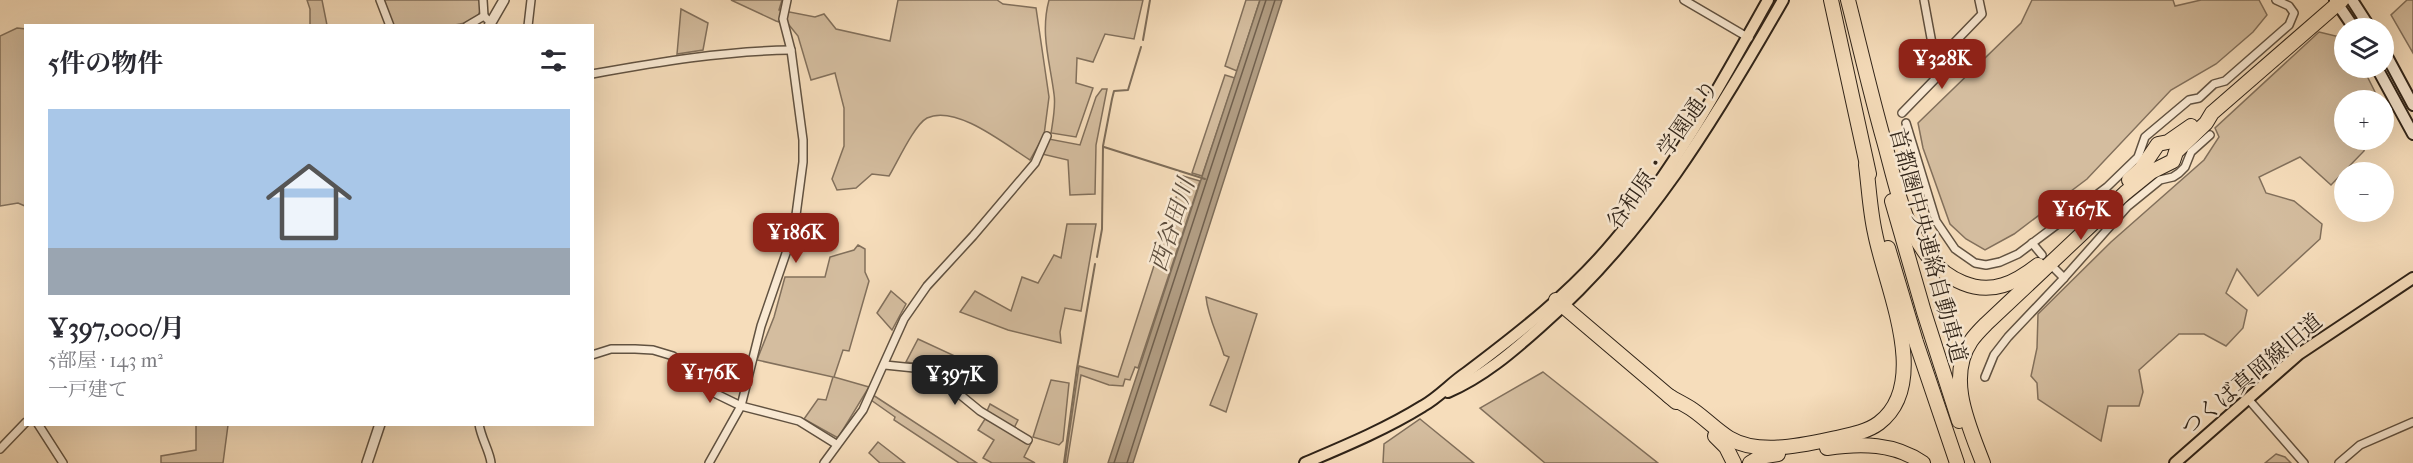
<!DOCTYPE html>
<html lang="ja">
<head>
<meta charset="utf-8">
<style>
  :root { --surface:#fff; --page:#f2f2f3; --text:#2b2b33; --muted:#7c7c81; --accent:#8f2418 }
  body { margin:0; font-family:"IM FELL French Canon","Noto Serif JP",serif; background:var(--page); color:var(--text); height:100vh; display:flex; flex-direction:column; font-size:22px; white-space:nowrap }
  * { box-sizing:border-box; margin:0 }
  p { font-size:20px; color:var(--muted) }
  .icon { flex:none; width:33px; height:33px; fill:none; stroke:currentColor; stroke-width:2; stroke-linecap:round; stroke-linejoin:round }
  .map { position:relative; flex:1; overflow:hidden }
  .panel { position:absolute; left:24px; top:24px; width:570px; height:402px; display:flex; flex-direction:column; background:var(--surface); border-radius:0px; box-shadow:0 6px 24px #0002 }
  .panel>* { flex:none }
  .controls { position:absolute; left:2334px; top:18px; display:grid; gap:12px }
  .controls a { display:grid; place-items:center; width:60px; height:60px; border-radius:50%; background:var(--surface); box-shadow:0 6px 24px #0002; font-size:30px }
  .price { position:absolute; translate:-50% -51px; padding:0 14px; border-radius:12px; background:var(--accent); color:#fff; font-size:20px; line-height:39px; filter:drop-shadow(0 2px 3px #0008) }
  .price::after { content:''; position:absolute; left:50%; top:36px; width:18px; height:14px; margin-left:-9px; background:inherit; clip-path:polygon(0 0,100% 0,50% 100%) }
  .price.selected { background:#222; color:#fff }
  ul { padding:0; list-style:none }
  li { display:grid; align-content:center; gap:12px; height:318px; padding:0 24px }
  li span { display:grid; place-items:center; height:186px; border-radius:0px; color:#555 }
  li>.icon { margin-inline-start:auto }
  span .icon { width:108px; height:108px; fill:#fffc; stroke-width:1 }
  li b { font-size:26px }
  h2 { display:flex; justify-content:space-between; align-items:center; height:72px; padding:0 24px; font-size:26px }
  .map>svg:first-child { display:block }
</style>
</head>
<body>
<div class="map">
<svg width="2413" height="463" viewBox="0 0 2413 463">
  <rect width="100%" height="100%" fill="#f6ddbb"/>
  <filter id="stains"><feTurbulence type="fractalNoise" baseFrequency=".00333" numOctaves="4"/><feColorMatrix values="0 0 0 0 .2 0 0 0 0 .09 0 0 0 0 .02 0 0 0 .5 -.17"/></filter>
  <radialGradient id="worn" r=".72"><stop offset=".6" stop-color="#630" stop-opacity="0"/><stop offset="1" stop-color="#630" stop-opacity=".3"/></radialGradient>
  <!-- green -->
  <g fill="#d4bd9f" stroke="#82705c" stroke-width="1.5">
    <polygon points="307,0 322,0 327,25 310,25 310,9"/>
    <path d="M 384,0 L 480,0 C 480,5 481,9 479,14 C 468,32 413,25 393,25 Z"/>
    <path d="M 731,0 L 782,0 L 779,10 L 815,17 L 824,14 L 836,29 L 890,41 L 898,0 L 997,0 L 1003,4 L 1036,8 L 1049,97 L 1044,135 L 1030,160 C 1006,145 956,104 927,118 C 914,125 897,163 889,176 L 872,174 L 856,188 L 837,190 L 832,179 L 844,146 L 844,108 L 835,73 L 811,80 L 798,36 L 789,25 L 776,21 Z"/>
    <path d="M 1049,0 L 1143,0 L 1134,39 L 1105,34 L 1093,62 L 1077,58 L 1076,83 L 1093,88 L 1076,137 L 1051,133 C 1053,120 1056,106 1054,94 C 1050,62 1040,33 1049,0 Z"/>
    <polygon points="1246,0 1260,0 1237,71 1225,66"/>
    <polygon points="2032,0 2173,0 2175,6 2201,0 2259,0 2267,15 2253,32 2216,64 2171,90 2087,179 2014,234 1985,250 1966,239 1950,224 1923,148 1918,123 2021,23"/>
    <polygon points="2407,0 2413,0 2413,53 2391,15"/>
    <polygon points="681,9 708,23 703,50 677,54"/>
    <polygon points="17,28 26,29 25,206 18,203 0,206 0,36"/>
    <polygon points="2319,32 2344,38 2344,68 2363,68 2379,100 2344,100 2344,140 2366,140 2364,151 2331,185 2300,157 2259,177 2266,193 2294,201 2322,224 2320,239 2258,296 2237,269 2226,293 2247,310 2243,328 2226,346 2204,334 2179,334 2139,370 2143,392 2139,406 2108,406 2101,441 2038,399 2037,383 2031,376 2037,348 2038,314 2111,242 2204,160 2219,137 2215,128"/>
    <polygon points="1225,75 1235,78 1202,176 1192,173"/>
    <polygon points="1102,89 1107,89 1096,145 1095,194 1070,195 1068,160 1042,154 1049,139 1080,145 1096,97"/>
    <polygon points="1183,176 1200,181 1138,368 1135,367 1130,380 1125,379 1123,386 1109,385 1081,375 1067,463 1065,463 1079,366 1118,377"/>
    <polygon points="1067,224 1096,224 1081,311 1065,308 1060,332 1061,343 1008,330 960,312 975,291 1011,311 1022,277 1038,283 1054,255 1061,258"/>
    <polygon points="858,245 865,249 865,272 869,281 849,351 843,350 834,377 869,387 838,438 804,419 818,399 826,400 833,377 757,360 774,317 785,277 825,277 830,257 854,250"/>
    <polygon points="891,291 906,304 892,330 877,313"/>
    <path d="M 1206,297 L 1257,314 L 1226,412 L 1210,405 L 1229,357 L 1224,355 C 1218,335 1208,318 1206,297 Z"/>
    <polygon points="918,339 970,363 958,386 926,365 906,362"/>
    <polygon points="1543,372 1658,463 1545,463 1480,408"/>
    <polygon points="1051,380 1069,383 1063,441 1059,445 1033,437"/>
    <polygon points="873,395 977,463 959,463 894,420 895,417 871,400"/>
    <polygon points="990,404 1018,420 1014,428 987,411"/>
    <polygon points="985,419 1031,443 1024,457 1035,463 992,463 983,458 994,440 978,430"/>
    <polygon points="1420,419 1474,463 1383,463 1384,444"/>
    <polygon points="196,425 228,425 223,463 161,463 161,456 196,450"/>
    <polygon points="878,442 905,463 880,463 869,453"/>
    <polygon points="2276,454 2285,457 2291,463 2265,463"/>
  </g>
  <!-- water -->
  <polygon fill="#b29e84" stroke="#7e6d59" stroke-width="1.5" points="1260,0 1282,0 1133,463 1108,463"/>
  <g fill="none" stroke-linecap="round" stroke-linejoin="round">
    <!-- shore -->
    <g stroke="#70604e" stroke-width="1.5">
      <polyline points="1114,463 1266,0"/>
      <polyline points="1127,463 1275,0"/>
    </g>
    <!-- stream -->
    <g stroke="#7e6d59" stroke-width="2">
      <polyline points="1143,40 1150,0"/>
      <polyline points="1104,147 1205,179"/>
      <polyline points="1097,257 1102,229 1103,146 1112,99 1114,91 1128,90 1141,47"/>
      <polyline points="1064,463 1077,368 1095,264"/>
    </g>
    <defs>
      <g id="minor">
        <polyline points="380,0 390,26"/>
        <polyline points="483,0 484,16"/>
        <polyline points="1684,0 1749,38"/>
        <polyline points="467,26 484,16 490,22"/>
        <polyline points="528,26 531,0"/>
        <polyline points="1933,49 1953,44 1982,14 1979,0"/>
        <path d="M 592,74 C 659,62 723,51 791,50"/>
        <polyline points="1902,113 1938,76 1924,0"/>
        <polyline points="1906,123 1936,221 1955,249 1975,263 1986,265 2000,262 2018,254 2107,187 2138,157 2145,137 2189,100 2199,98 2214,84 2225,81 2289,25 2294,13 2289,6 2276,0"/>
        <polyline points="2032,243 2042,255"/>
        <polyline points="2055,269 2064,278"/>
        <polyline points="592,355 611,349 635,349 653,350 673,356 683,363 708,390 741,406 799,421 836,444"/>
        <polyline points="885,365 924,369 936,375 980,411 1028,440"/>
        <polyline points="1985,377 1994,355 2008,337 2064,278 2128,206 2160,180 2173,177 2179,173 2185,167 2191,152 2210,135"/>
        <polyline points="2249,400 2304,463"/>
        <polyline points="38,424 63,463"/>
        <path d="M 479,424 C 481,438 490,452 491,463"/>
        <polyline points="0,449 26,422"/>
        <polyline points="709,463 741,406 761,326 794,230 803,162 803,140 791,50 783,19 787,0"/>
        <polyline points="824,463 863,410 904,319 927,286 973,236 1035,163 1047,136"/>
        <polyline points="2339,463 2360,445 2413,422"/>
      </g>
      <g id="tertiary">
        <polyline points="489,26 504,0"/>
        <polyline points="367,463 380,424"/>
      </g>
      <g id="secondary">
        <polyline points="2335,0 2354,28"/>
        <polyline points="2352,0 2370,28"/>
        <polyline points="2384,51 2413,105"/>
        <polyline points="2377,68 2413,134"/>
      </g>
      <g id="primary">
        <path d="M 1448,392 C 1483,377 1512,352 1540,327 C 1646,234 1714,121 1783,0"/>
        <path d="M 1305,463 C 1345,446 1386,429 1423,406 C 1439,397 1451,383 1466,373 C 1519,333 1572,292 1615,240 C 1676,167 1722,82 1768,0"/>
        <polyline points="2175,463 2299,354 2413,278"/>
      </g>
      <g id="motorway">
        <polyline points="1831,0 1869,174"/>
        <path d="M 1848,0 C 1860,47 1871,95 1884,141 C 1898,191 1909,261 1963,283 C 1992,295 2015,283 2038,265"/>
        <polyline points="2129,180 2141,169 2158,144 2168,142 2191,126"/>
        <polyline points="1892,201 1924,312 1959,421"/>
        <polyline points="1888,248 1916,342 1957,463"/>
        <polyline points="1556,300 1676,402"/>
        <path d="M 1669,396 C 1677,401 1686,405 1693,410 C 1706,419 1716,430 1729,438 C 1759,456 1803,445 1836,438 C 1850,435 1867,432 1879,423 C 1932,383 1885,286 1875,233 C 1870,211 1869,188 1866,165"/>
        <polyline points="1715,436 1726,447 1734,463"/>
        <path d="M 1827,448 C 1861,443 1894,443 1923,463"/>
        <polyline points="1750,463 1760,457 1778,454"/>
        <path d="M 1983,463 C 1969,426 1946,378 1971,341 C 1975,335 1981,329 1986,324 L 2125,193 L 2151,172 L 2173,161 L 2176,152 L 2206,123 L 2212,113 L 2342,0"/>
      </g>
    </defs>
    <!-- minor casing -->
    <use href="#minor" stroke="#615241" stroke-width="10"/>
    <!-- tertiary casing -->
    <use href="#tertiary" stroke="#615241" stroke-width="12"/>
    <!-- secondary casing -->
    <use href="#secondary" stroke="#2f2318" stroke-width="14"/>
    <!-- primary casing -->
    <use href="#primary" stroke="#2f2318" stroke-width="14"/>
    <!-- motorway casing -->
    <use href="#motorway" stroke="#2f2318" stroke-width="16"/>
    <!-- minor -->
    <use href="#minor" stroke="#f9e9d3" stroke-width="7"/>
    <!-- tertiary -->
    <use href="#tertiary" stroke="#f9e9d3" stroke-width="9"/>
    <!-- secondary -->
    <use href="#secondary" stroke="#f9e9d3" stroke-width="10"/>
    <!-- primary -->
    <use href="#primary" stroke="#f6ddbb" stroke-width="10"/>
    <!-- motorway -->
    <use href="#motorway" stroke="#f6ddbb" stroke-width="14"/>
  </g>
  <g text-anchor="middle" stroke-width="5" stroke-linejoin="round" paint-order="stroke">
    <!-- street labels -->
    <g font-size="22" fill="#2f2318" stroke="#f9e9d3">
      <text transform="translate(1662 154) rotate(-55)" y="8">谷和原・学園通り</text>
      <text transform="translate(1929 245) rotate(75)" y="8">首都圏中央連絡自動車道</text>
      <text transform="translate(2251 374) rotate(-40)" y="8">つくば真岡線旧道</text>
    </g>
    <!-- water labels -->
    <g font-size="24" font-style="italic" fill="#5d4e3e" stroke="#f9e9d3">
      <text transform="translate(1172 225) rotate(-72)" y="8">西谷田川</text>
    </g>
  </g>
  <rect width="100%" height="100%" filter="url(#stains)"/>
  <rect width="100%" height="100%" fill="url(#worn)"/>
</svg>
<div class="controls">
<a><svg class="icon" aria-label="layers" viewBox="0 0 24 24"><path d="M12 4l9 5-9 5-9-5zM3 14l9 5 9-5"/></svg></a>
<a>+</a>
<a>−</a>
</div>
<b class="price" style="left:1942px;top:90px">¥328K</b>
<b class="price" style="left:2081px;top:241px">¥167K</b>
<b class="price" style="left:796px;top:264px">¥186K</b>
<b class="price" style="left:710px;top:404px">¥176K</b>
<b class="price selected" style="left:955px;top:406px">¥397K</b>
<section class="panel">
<h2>5件の物件<svg class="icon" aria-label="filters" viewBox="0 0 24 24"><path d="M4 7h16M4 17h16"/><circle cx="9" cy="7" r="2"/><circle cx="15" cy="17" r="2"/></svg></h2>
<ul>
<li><span style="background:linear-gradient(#a9c7e8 75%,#9aa5b1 0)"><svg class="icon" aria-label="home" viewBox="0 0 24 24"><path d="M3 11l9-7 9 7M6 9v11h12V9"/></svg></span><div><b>¥397,000/月</b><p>5部屋 · 143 m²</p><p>一戸建て</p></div></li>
</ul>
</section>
</div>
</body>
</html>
